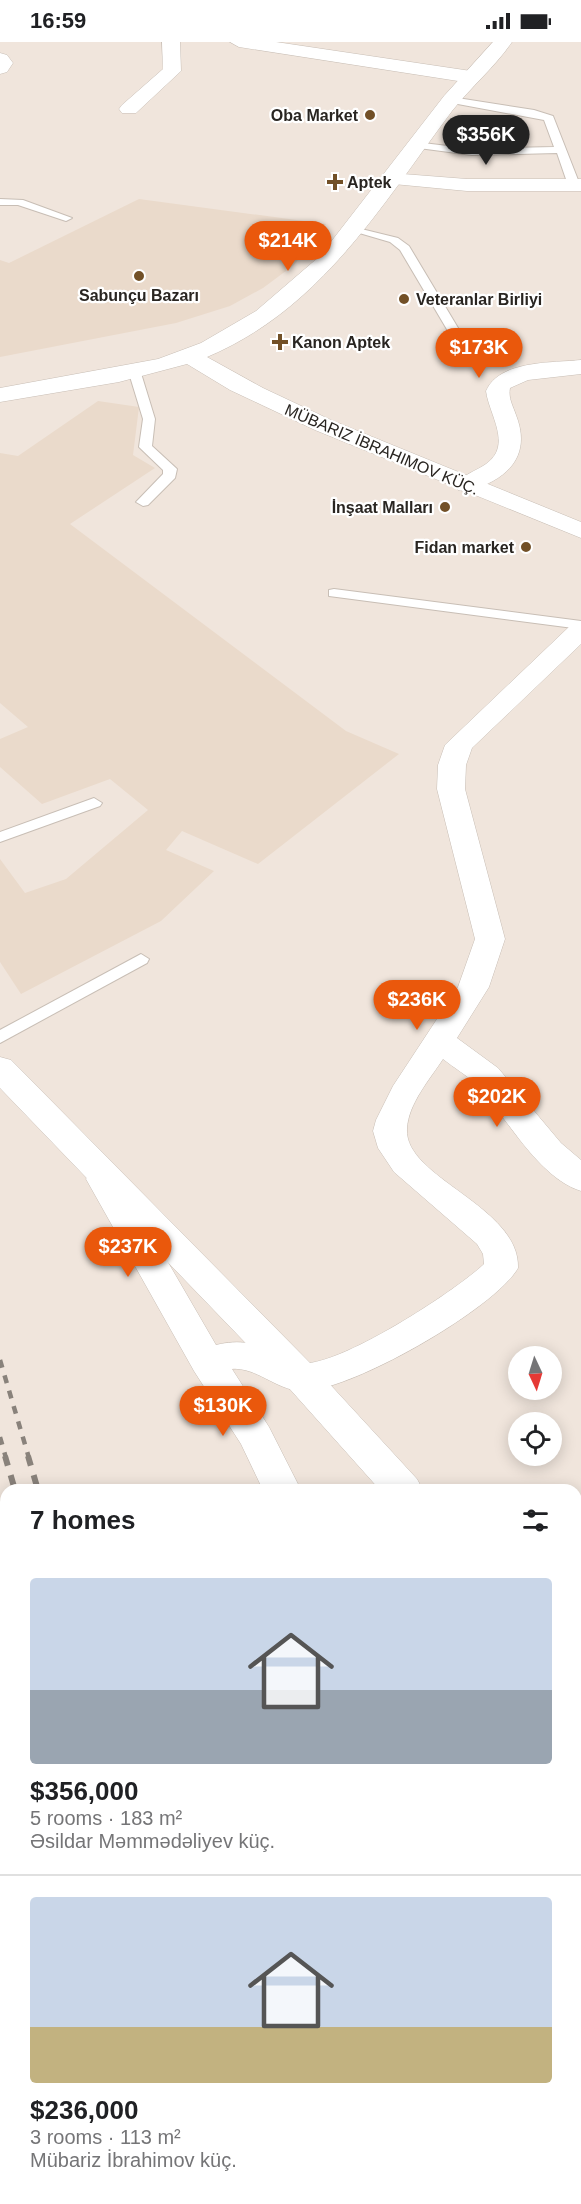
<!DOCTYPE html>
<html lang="en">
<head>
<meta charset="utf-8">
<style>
  :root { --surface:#fff; --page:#f2f2f2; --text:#202124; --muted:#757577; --line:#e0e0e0; --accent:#ea580c }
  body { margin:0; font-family:Arial,sans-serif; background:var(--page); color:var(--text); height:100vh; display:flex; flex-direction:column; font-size:22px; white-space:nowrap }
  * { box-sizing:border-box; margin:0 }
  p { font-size:20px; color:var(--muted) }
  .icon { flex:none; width:33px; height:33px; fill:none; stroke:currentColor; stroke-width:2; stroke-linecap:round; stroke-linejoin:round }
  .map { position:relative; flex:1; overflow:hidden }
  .sheet { position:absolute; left:0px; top:1442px; width:582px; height:722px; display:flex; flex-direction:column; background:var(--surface); border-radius:18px 18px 0 0; box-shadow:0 3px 15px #0003 }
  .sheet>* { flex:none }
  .needle { width:39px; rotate:176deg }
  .fabs { position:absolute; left:508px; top:1304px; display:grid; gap:12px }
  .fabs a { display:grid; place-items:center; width:54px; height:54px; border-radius:50%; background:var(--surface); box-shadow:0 3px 15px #0003; font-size:30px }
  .price { position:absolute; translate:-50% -51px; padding:0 14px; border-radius:21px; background:var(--accent); color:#fff; font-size:20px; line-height:39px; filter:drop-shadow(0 2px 3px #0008) }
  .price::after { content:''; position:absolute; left:50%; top:36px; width:18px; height:14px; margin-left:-9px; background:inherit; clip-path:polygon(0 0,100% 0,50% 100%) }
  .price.current { background:#222; color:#fff }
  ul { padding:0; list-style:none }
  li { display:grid; align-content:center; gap:12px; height:318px; padding:0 30px }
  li+li { border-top:2px solid var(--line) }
  li span { display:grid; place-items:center; height:186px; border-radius:6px; color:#555 }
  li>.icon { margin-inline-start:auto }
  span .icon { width:108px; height:108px; fill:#fffc; stroke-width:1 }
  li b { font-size:26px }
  h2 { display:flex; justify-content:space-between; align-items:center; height:72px; padding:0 30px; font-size:26px }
  .status { display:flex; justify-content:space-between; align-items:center; height:42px; padding:0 30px; background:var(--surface); direction:ltr }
  .status svg { height:16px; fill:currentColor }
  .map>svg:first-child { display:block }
</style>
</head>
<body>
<div class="status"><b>16:59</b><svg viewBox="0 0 49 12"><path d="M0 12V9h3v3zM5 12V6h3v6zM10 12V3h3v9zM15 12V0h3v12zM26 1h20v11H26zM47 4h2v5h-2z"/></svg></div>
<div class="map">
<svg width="581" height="2162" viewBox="0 0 581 2162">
  <rect width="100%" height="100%" fill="#f0e5dc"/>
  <!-- built -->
  <g fill="#eadacb">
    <polygon points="139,157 326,182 294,223 263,246 230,264 176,281 0,315 0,218 9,221"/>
    <polygon points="98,359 139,365 133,413 155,426 70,482 346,689 399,712 258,822 182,789 166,808 214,829 161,879 21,952 0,920 0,817 25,851 66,837 148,768 110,737 42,762 0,725 0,697 28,685 0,661 0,411 18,414"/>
  </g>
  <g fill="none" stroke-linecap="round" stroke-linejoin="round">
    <!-- minor-tunnel -->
    <polyline stroke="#c8bfb7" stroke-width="42" stroke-dasharray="42 21" stroke-linecap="butt" points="0,1909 6,1908"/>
    <defs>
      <g id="service">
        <polygon points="451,55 534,68 553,74 580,143 578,145 568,143 557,111 472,113 411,105 410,103 415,100 472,107 554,105 544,78 447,60 447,56"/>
        <polygon points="0,157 23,158 72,176 66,179 18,163 0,163"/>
        <polygon points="349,184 398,196 409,204 470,306 468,309 458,306 400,208 390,200 349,188"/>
        <polygon points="134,324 140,328 155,377 152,404 177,427 175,436 148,463 143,464 136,460 163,432 163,428 139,405 143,377 128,328"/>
        <polygon points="334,547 581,579 581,587 329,554 329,548"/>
        <polygon points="94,756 102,761 100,764 0,800 0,790"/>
        <polygon points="141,912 149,917 147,921 0,1001 0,988"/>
      </g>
      <g id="minor">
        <polygon points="162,0 180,0 181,29 136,71 122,71 119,67 122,63 163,27"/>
        <polygon points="230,0 276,0 471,29 480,35 471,41 239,5"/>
        <polygon points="0,11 7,13 13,21 7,30 0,32"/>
        <polygon points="390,131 467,137 581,137 581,149 467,149 383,141 380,137 383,133"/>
        <path d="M 581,318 L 581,332 L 528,338 L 510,346 C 508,356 513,364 516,373 C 527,401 520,424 493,439 C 481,445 472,452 458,448 L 455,443 C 462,433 476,429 486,422 C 513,403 489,373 486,349 C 499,318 553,321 581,318 Z"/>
        <path d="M 581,580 L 581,602 L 472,706 L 466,723 L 465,747 L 505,897 L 489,945 L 457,996 L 498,1026 L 561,1101 L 581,1118 L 581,1149 C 538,1136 506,1074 477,1043 C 467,1033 454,1026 443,1017 C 430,1037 408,1062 407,1087 C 404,1136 520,1164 518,1226 C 496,1266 347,1352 300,1349 C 275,1347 256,1325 232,1327 L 269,1385 L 301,1448 L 263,1448 L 241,1402 L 194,1329 L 86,1137 L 91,1129 L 103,1125 L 115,1129 L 216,1303 C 239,1297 258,1301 278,1311 C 285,1314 292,1319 299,1321 C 335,1328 457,1248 484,1222 L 483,1212 L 477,1202 L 394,1130 L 378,1106 L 373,1089 L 376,1078 L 393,1044 L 458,945 L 475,897 L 437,747 L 438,723 L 445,703 L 572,582 Z"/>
      </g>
      <g id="tertiary">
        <path d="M 493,0 L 512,0 C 495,25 471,45 452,69 C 381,164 321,267 207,315 L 263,346 L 331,378 L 581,480 L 581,496 L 315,388 L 230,348 L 187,322 L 119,340 L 0,360 L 0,346 L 158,317 L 201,301 L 256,269 L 320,214 L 444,54 Z"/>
        <polygon points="0,1015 11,1018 314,1325 417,1437 423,1448 380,1448 288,1345 0,1046"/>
        <polygon points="576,1621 581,1622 581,1661 576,1660"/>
      </g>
    </defs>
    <!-- service casing -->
    <use href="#service" stroke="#c8beb5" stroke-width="2"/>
    <!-- minor casing -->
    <use href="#minor" stroke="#c8beb5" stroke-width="1"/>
    <!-- tertiary casing -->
    <use href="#tertiary" stroke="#c8beb5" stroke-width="1"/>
    <!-- service -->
    <use href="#service" fill="#fff" fill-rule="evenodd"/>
    <!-- minor -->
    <use href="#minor" fill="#fff" fill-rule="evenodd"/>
    <!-- tertiary -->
    <use href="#tertiary" fill="#fff" fill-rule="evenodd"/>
    <!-- rail-far1 -->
    <g stroke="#89827b" stroke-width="4.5" stroke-dasharray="8 8" stroke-linecap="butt">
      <polyline points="0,1318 29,1416"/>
      <polyline points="0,1395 6,1416"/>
    </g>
    <!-- rail -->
    <g stroke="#89827b" stroke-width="6" stroke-dasharray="10 10" stroke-linecap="butt">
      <polyline points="5,1414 15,1448"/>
      <polyline points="28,1414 38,1448"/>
      <polyline points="4,2162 6,2151"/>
      <polyline points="31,2162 32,2157"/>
    </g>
  </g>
  <!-- markers -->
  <g fill="#725027" stroke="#fff" stroke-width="2">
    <circle cx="370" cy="73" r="6"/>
    <path d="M332 131h6v6h6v6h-6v6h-6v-6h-6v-6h6z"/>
    <circle cx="139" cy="234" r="6"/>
    <circle cx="404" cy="257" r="6"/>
    <path d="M277 291h6v6h6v6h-6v6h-6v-6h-6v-6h6z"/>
    <circle cx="445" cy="465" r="6"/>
    <circle cx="526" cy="505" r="6"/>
  </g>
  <g text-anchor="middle" stroke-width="4.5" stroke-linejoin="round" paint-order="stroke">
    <!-- far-poi labels -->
    <g font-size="16" font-weight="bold" fill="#292521" stroke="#fff" text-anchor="end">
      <text x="358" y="79">Oba Market</text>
      <text x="347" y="146" text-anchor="start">Aptek</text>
      <text x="139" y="259" text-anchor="middle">Sabunçu Bazarı</text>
      <text x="416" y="263" text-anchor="start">Veteranlar Birliyi</text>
      <text x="292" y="306" text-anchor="start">Kanon Aptek</text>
      <text x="433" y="471">İnşaat Malları</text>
      <text x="514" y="511">Fidan market</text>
    </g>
    <!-- far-street labels -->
    <g font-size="16" fill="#292521" stroke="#fff">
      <text transform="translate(382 407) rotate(23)" y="6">MÜBARIZ İBRAHIMOV KÜÇ.</text>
    </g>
  </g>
</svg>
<div class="fabs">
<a><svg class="needle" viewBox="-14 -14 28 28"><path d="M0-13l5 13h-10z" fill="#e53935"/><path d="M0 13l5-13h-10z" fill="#757577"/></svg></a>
<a><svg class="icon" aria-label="locate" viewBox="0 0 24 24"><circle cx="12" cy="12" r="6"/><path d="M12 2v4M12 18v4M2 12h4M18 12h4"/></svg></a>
</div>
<b class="price current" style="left:486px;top:124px">$356K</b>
<b class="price" style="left:288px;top:230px">$214K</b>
<b class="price" style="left:479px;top:337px">$173K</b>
<b class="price" style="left:417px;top:989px">$236K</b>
<b class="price" style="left:497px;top:1086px">$202K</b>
<b class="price" style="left:128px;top:1236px">$237K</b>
<b class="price" style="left:223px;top:1395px">$130K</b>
<section class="sheet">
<h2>7 homes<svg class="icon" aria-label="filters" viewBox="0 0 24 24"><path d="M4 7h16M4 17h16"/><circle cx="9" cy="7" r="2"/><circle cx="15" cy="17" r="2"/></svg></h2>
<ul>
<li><span style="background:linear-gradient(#c9d6e8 60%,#9aa5b1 0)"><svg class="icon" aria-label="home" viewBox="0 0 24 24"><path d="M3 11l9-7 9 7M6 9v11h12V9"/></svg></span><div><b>$356,000</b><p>5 rooms · 183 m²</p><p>Əsildar Məmmədəliyev küç.</p></div></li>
<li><span style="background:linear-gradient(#c9d6e8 70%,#c2b280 0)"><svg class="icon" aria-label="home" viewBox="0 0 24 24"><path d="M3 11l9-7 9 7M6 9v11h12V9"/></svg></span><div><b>$236,000</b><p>3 rooms · 113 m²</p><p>Mübariz İbrahimov küç.</p></div></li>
</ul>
</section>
</div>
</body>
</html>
